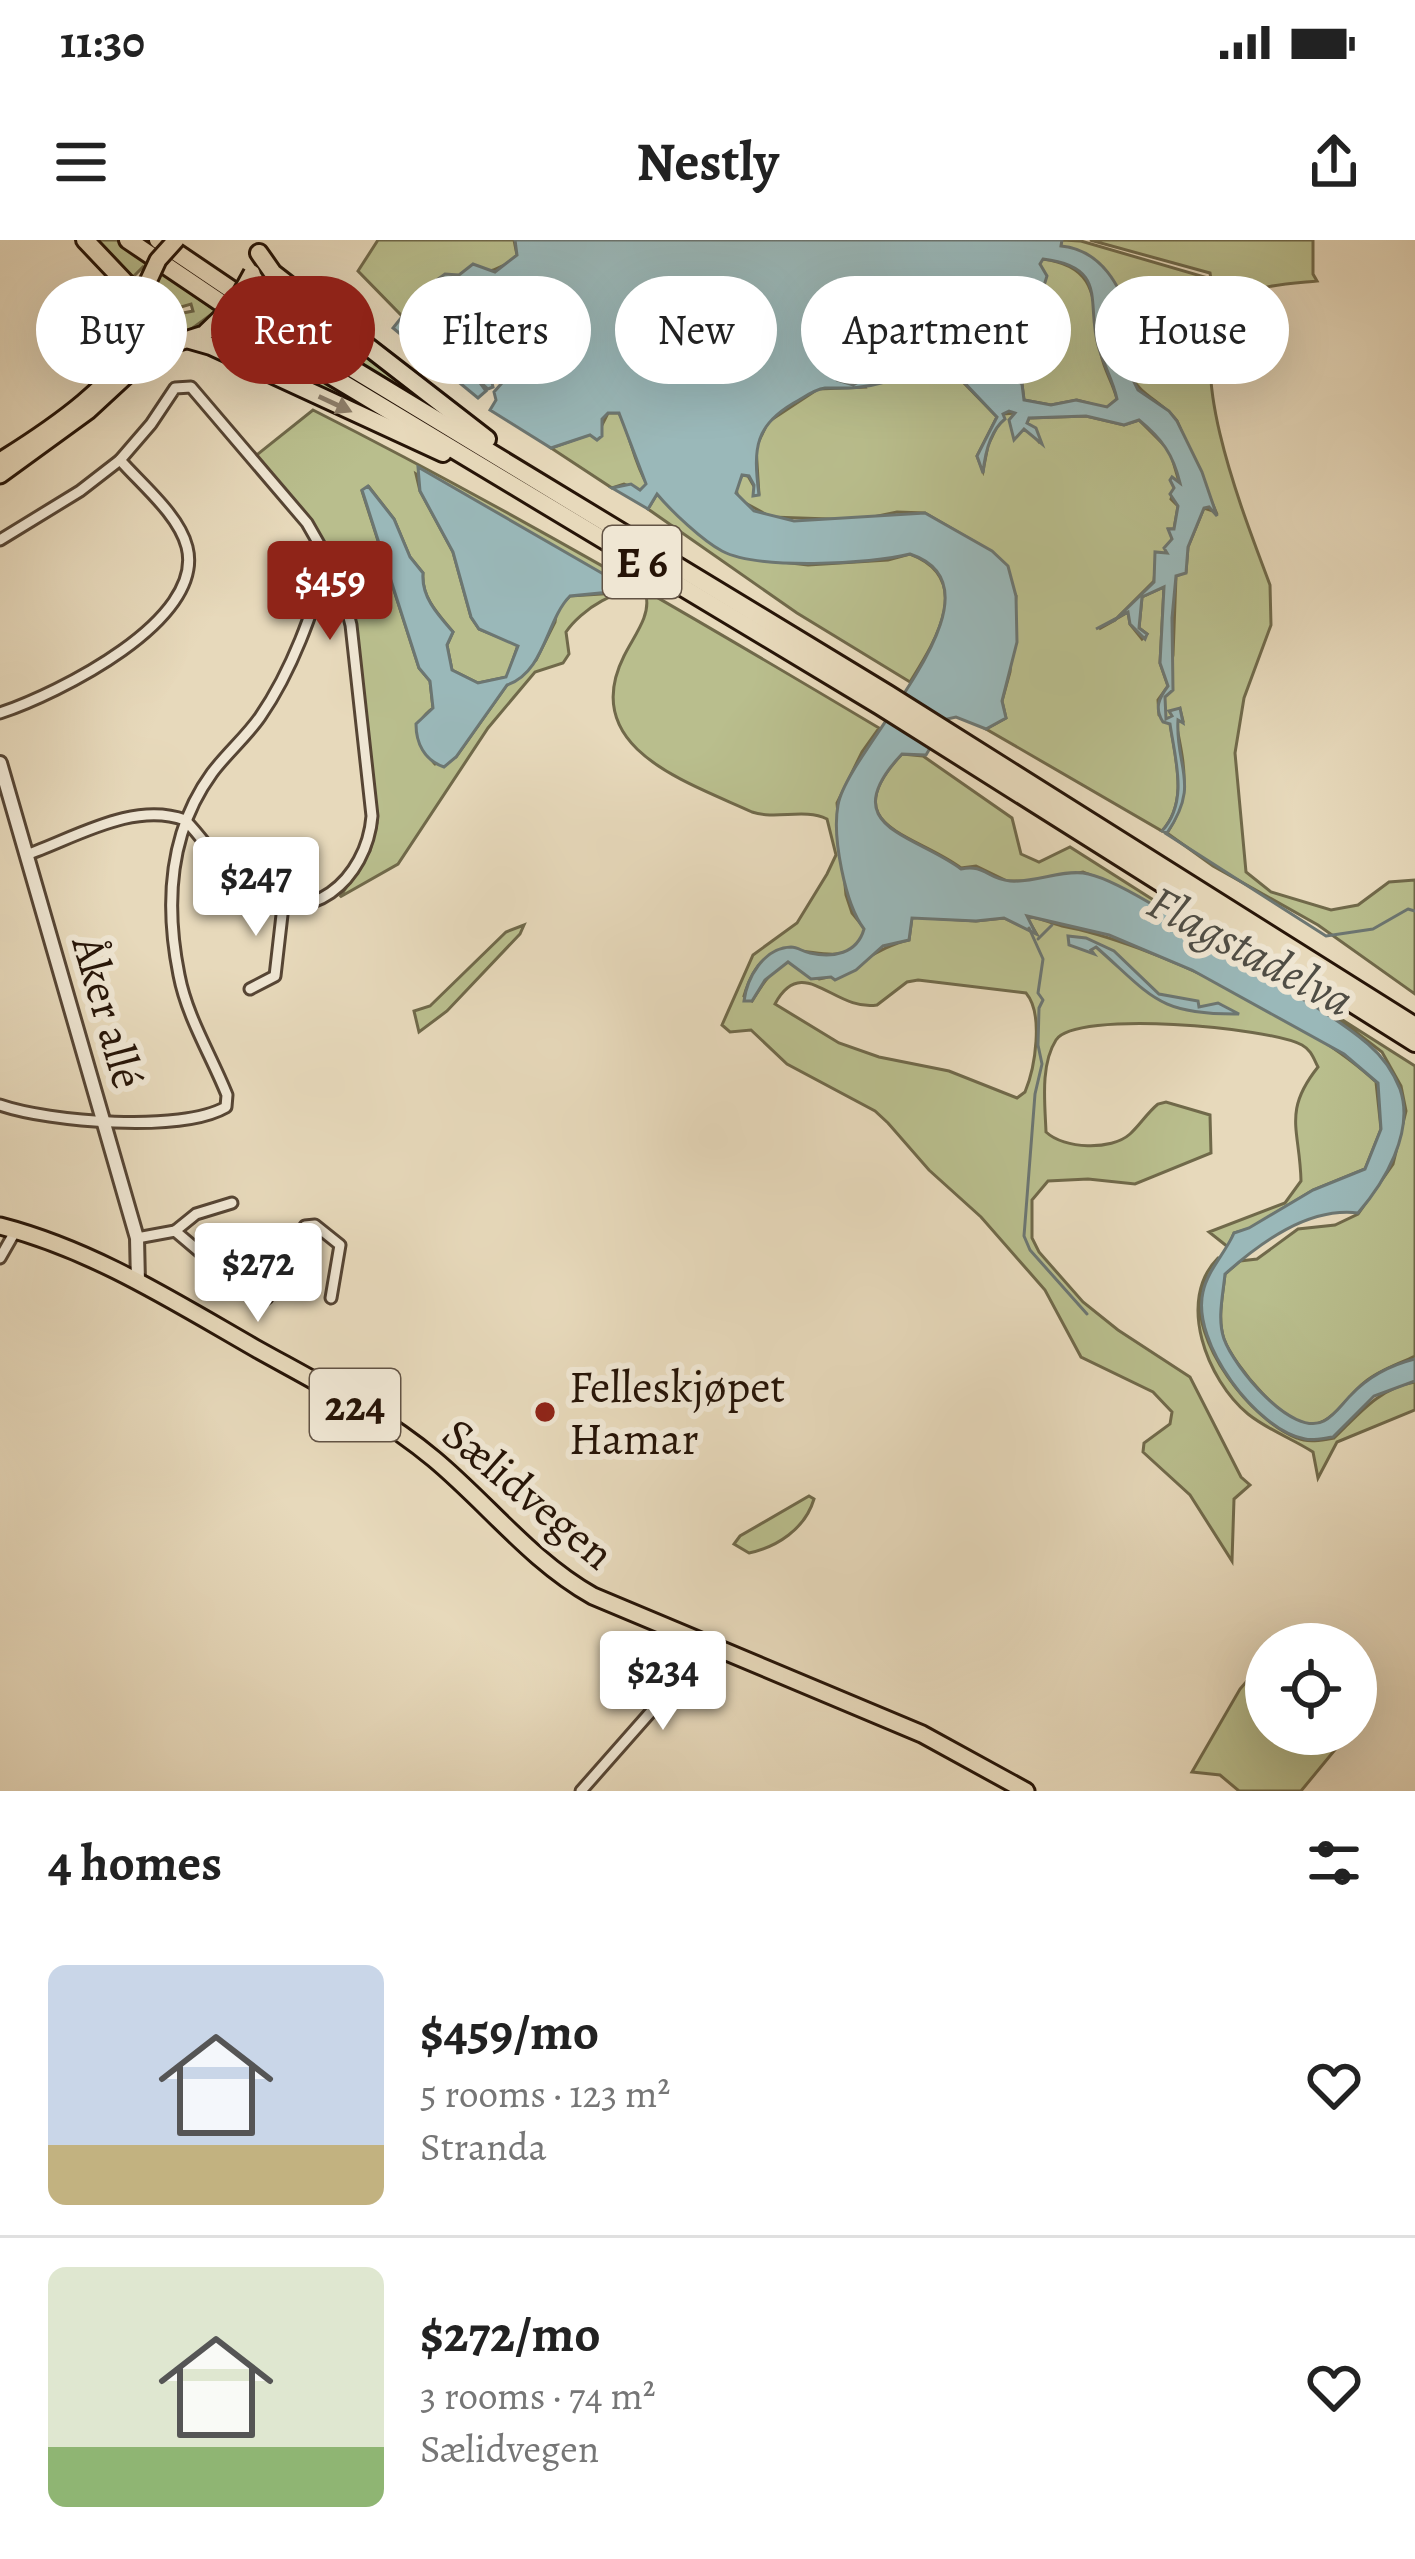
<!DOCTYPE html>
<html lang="en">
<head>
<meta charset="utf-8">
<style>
  :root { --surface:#fff; --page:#f6f6f6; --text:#222; --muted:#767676; --line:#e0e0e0; --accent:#8f2418 }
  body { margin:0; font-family:Alegreya,serif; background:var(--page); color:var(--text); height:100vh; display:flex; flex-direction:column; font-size:45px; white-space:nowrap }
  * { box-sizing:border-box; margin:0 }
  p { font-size:39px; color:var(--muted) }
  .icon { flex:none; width:66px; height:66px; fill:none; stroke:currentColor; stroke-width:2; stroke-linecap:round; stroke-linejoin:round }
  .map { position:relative; height:1551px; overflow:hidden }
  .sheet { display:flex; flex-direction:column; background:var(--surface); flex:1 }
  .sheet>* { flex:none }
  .hud { position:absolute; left:36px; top:36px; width:1344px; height:108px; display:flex; gap:24px }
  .tools { position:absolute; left:1245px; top:1383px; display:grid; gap:24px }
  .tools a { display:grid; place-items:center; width:132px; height:132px; border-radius:50%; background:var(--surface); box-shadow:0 12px 48px #0002; font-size:60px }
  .price { position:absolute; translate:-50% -102px; padding:0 27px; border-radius:12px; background:#fff; color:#222; font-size:39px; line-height:78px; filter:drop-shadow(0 3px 6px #0008) }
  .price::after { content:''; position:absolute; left:50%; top:72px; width:36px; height:27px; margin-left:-18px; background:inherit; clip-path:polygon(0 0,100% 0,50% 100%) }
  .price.on { background:var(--accent); color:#fff }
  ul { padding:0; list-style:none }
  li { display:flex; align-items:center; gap:36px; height:300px; padding:0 48px }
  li+li { border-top:3px solid var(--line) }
  li span { display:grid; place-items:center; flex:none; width:336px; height:240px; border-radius:18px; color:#555 }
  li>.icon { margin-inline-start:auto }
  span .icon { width:144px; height:144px; fill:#fffc; stroke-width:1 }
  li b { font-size:51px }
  h2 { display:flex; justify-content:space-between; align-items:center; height:144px; padding:0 48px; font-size:51px }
  .chip { padding:0 42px; border-radius:54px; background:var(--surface); box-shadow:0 12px 48px #0002; font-size:42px; line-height:108px }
  .chip.on { background:var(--accent); color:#fff }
  .status { display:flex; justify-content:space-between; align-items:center; height:84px; padding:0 60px; background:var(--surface); direction:ltr }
  .status svg { height:33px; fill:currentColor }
  header { display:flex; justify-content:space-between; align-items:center; height:156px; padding:0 48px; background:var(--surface); font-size:54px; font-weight:600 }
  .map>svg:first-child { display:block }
</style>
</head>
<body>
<div class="status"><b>11:30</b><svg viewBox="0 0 49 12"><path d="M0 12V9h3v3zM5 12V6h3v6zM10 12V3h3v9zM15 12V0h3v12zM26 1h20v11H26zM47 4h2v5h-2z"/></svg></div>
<header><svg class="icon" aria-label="menu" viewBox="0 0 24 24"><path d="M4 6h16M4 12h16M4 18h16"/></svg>Nestly<svg class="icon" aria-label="share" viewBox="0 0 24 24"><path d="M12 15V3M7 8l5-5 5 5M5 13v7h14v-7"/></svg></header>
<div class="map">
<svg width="1415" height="1551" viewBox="0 0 1415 1551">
  <rect width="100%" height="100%" fill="#e7d9bb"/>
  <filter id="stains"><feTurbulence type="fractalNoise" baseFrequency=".00167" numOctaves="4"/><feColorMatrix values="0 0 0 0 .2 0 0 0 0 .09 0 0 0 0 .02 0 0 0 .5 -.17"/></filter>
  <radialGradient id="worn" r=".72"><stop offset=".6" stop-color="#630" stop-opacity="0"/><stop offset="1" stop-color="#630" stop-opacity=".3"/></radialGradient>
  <!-- green -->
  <g fill="#b9be8d" stroke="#70694a" stroke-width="3" fill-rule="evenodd">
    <polygon points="90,0 117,0 216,71 190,90 177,94 178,74 193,71 191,64 150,76 158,36 143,27 132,38"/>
    <path d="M 378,0 L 514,0 L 517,15 C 494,41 457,30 428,47 C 418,53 410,67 402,76 L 358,31 Z"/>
    <path d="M 1062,0 L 1081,1 L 1211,39 L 1210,33 L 1090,0 L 1313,0 L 1313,34 L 1317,41 C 1286,44 1241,44 1222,74 C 1184,130 1248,285 1270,345 L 1271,385 L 1244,458 L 1235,513 L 1246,632 L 1271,652 L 1331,670 L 1358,665 L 1389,642 L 1415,640 L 1415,754 L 1318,685 L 1213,626 L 1167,593 C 1191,557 1185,528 1177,488 L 1177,481 L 1183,481 L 1180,469 L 1170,480 L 1166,479 L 1163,463 L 1173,415 L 1176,336 L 1186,332 L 1188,307 L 1204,268 L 1216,272 L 1177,181 C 1163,162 1141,156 1130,135 L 1133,128 L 1120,87 L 1131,81 C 1114,32 1105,28 1060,6 Z"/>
    <path d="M 1043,19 C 1104,27 1091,68 1101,114 C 1104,130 1113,143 1117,159 L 1109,166 L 1118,167 L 1121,172 L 1077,160 L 1051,165 L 1024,160 L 1022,144 L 989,120 L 981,102 L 988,93 L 998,99 L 1002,95 L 995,84 L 995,74 L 1043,61 L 1023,55 L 1014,57 L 1011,52 Z"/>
    <polygon points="262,37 268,37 458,184 248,56"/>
    <path d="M 858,44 L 887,57 L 909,55 C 935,75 964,103 960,139 L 997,177 L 977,216 L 983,231 L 988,205 L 1003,174 L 1015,173 L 1020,190 L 1030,191 L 1040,203 L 1027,183 L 1029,178 L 1086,176 L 1124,185 L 1139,180 L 1170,211 L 1180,245 L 1175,247 L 1171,259 L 1178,266 L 1174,289 L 1169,289 L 1172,298 L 1169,311 L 1156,319 L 1154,341 L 1115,380 L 1099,389 L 1128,372 L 1130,384 L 1142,399 L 1147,394 L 1139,388 L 1142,357 L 1164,347 L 1160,423 L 1168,446 L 1158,460 L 1159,475 L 1170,483 C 1175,518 1189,562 1162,591 L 986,489 L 1006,478 L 1002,461 L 1010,432 L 1016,356 L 980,305 L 925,273 L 897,272 L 859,280 L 771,277 L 738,259 L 736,248 L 742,235 L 748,236 L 759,255 L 756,207 L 768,182 L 818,149 L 865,147 L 862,142 C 849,146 833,144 832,128 L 856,116 L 854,112 L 828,107 L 825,93 L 841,83 L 836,76 L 813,68 L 824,55 Z"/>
    <polygon points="230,80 431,203 210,97"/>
    <path d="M 313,170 C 507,268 693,377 879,488 L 862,512 L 837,563 L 846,655 L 852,673 L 865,689 C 843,754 771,662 744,756 L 752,761 C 762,745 771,729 788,722 L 819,739 C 853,732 876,707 909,700 L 912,677 L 976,681 L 1004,678 L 1036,693 L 1026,676 C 1039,677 1049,683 1062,686 C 1150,702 1310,780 1376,842 L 1381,889 L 1365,929 L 1313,950 L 1249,989 L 1234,993 L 1228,1007 L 1209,992 L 1285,963 L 1301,941 C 1300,890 1282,872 1318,827 C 1313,817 1311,810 1302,805 C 1269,787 1075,770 1056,800 C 1040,825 1045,864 1046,892 C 1064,909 1111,911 1130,894 C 1140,885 1147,873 1158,864 L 1166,862 L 1210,875 L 1211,913 L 1135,944 L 1088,939 L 1048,941 L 1032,960 L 1032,998 L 1039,1012 L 1083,1062 L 1118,1090 L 1190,1137 L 1241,1237 L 1250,1245 L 1234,1259 L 1232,1321 L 1190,1255 L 1143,1212 L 1144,1203 L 1170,1184 L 1172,1172 L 1153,1152 L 1081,1117 L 1045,1050 L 981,977 L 929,930 L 888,883 L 875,871 L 787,824 L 751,790 L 730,792 L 722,785 L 753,715 L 797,683 L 827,634 L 836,615 L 827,579 C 804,568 777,580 752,572 C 687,542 578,508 624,416 C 633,397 651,376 646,356 C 621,342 580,371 566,392 L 569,414 L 563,423 L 535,432 L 488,488 L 398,624 L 340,657 L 370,611 L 377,583 L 357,404 L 351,362 L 341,334 L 314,288 L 253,218 ZM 416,234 L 601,354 L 570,356 L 557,369 L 555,382 L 536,420 L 507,445 L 456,517 L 435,524 C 417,504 408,487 433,468 L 430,441 L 419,428 L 362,251 L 369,247 L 394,279 L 410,317 L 423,333 C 421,357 438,374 453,392 L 447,405 L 452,430 L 478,443 L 507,437 L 518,405 L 479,389 L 471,377 L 453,312 L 420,251 ZM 918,740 L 1026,753 C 1044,774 1035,828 1025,852 L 1017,858 L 949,831 L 879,817 L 839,803 L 775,764 C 803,712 834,772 877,765 L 907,742 Z"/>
    <path d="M 608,173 L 619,173 C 631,196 633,221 647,244 L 640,251 L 624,244 L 612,248 L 551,208 L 599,191 Z"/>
    <path d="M 657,254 L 695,287 L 756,319 L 808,325 L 888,320 L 910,314 C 976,339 934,403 910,442 L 797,373 L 648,269 Z"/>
    <path d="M 902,514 L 923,516 L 1012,578 L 1021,614 L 1039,622 L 1070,607 L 1415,826 L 1415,1116 C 1399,1124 1379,1130 1365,1142 C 1349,1154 1336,1179 1316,1184 C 1287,1191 1233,1124 1224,1099 C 1217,1079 1223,1055 1225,1034 L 1240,1021 L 1257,1019 L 1298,989 L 1335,985 L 1358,974 L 1393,924 L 1406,871 L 1401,846 L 1382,812 L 1348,786 L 1111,643 L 1083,632 L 1038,641 L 1007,641 L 976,626 L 961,628 C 914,593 833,587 902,514 Z"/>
    <polygon points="524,685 520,694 447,771 419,792 414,771 430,766 506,692"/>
    <path d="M 1218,1018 L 1221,1018 C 1214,1027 1206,1039 1202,1050 C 1188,1100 1252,1181 1297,1198 C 1308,1203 1323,1200 1334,1198 C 1359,1174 1379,1148 1415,1142 L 1415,1170 L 1337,1202 L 1318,1238 L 1313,1212 C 1291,1198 1268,1190 1248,1174 C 1207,1140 1176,1060 1218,1018 Z"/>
    <path d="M 809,1256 L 814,1259 C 805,1289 777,1307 749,1313 L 734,1304 L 740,1296 Z"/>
    <polygon points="1265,1420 1266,1494 1348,1494 1301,1551 1239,1551 1220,1535 1192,1532 1240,1449"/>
  </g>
  <!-- water -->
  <g fill="#9ab8b9" stroke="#6c7672" stroke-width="3" fill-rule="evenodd">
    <path d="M 515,0 L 1062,0 L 1061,6 C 1102,10 1120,46 1132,81 L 1120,88 L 1133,128 L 1131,136 L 1138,150 L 1169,171 L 1177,181 L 1202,232 L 1217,276 L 1209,267 L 1204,268 L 1188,307 L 1186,333 L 1176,336 L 1172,378 L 1173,450 L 1165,457 L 1166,479 L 1172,476 L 1169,471 L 1180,468 L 1183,483 L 1178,480 C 1175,528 1201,543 1167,593 L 1162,591 C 1189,562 1175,519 1170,484 L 1163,482 C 1154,468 1159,458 1168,446 L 1160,423 L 1164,347 L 1142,357 L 1139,388 L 1147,394 L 1145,399 L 1130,384 L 1128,372 L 1096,389 L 1115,380 L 1154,342 L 1155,312 L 1167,313 L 1164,308 L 1172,299 L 1168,289 L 1174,289 L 1178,266 L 1170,254 L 1174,248 L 1170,240 L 1172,237 L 1180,243 C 1173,214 1162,199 1139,180 L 1124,185 L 1086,176 L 1029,178 L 1027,183 L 1036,188 L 1042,204 L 1024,189 L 1014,200 L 1009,180 L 1015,173 L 1009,171 L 1003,174 L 1005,179 C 990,191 985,213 983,233 L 977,216 L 997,177 L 960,138 C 964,103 935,75 909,55 L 887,57 L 858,44 L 824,55 L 813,67 L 842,76 L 841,83 L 825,93 L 828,107 L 854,112 L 861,120 L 860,125 L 848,122 L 832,128 L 837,140 L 853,145 L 872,135 L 881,143 C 861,149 845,148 825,148 C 816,149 807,155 799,160 C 754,184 753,208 759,255 L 753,256 L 754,245 L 749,236 L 742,235 L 736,253 L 754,271 L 794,281 L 925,273 L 992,311 L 1008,326 L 1016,356 L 1017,402 L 1002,461 L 1006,478 L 986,489 L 956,477 L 947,479 L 926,515 L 902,514 C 833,587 914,594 961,629 C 985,624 987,639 1010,641 C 1035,643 1060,630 1083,633 C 1119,637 1210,702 1244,724 C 1285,750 1330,772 1368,804 C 1382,816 1393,831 1400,849 C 1415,892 1384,943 1358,973 C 1308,967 1260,1003 1225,1034 C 1223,1055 1217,1079 1224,1099 C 1234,1127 1292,1198 1324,1181 C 1335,1175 1342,1164 1351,1155 C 1368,1137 1391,1125 1415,1119 L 1415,1141 L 1374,1156 L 1333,1197 C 1325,1198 1313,1201 1305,1199 C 1256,1190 1191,1102 1203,1052 C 1207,1031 1226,1012 1234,993 L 1249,988 L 1313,950 L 1365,929 L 1381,889 L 1378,843 L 1344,814 L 1192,730 L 1109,695 L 1027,676 L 1036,694 L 1004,678 L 976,681 L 912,678 L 909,700 L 883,706 L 856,730 L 835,740 L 831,737 L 811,739 L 788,722 L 765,740 L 752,761 L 744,761 C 747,738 763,708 791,707 C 798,707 803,712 810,713 C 833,718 857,714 864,689 C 845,664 832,597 838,565 C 847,509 1017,350 910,314 C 871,324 757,330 722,311 C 703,301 671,271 657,254 L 648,269 L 612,248 L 631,244 L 640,250 L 646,244 L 619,173 L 608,173 L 602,179 L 602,196 L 597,200 L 590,195 L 551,208 L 490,170 L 496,160 L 494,152 L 501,144 L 492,130 L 489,130 L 493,147 L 488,149 L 478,140 L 486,151 L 478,158 L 393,88 L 424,49 L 445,34 L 459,35 L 473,24 L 495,32 L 517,15 ZM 1043,19 C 1109,27 1086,63 1098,105 C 1103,124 1113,140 1117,159 L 1107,167 L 1076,160 L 1051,165 L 1024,160 L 1022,144 L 1015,139 L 1015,131 C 996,129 986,120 982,102 L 988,93 L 998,99 L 1002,96 L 995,84 L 996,74 L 1010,68 L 1043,65 L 1044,61 L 1014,57 L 1011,52 L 1015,46 L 1043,49 L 1047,36 L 1040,24 Z"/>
    <path d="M 418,227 L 619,343 L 610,352 L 570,356 C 546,380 545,432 507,445 L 456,517 L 444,527 C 424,520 416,503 416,484 L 433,468 L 430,441 L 419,428 L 362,250 L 368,246 L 394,279 L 410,317 L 423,333 C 421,357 438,375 453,392 L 447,405 L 452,430 L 478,443 L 506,437 L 518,406 L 479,389 L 471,377 L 453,312 L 420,251 Z"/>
    <path d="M 1068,696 L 1086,698 L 1114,711 L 1159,754 L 1198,761 L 1199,767 L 1218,763 L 1239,774 C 1157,775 1152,756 1096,707 L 1091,710 L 1094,714 L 1069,705 Z"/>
  </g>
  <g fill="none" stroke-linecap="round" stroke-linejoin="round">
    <!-- stream -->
    <g stroke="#6c7672" stroke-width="3">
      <polyline points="1165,593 1326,696 1373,689 1408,669 1415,671"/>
      <polyline points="1029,688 1043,719 1038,753 1043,760 1039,768 1038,805 1042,824 1035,854 1024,996 1030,1010 1087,1074"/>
      <polyline points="1038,699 1052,685"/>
    </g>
    <defs>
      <g id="minor">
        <path d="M 0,300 L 80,251 L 120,220 L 151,184 L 175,148 L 191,147 L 307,283 L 339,339 L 351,385 L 372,576 C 367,639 308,693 248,650 C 222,631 207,602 185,580 C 133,561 75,598 26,615"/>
        <path d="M 0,473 C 57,454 206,381 187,307 C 179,275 141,244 120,220"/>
        <polyline points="250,749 275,736 283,666"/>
        <path d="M 0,865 C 49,882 181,893 226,867 L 227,855 C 211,815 187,777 179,735 C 165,665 169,592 212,533 C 227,513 246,497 260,477 C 293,429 312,373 329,317"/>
        <polyline points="175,991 196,974 232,963"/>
        <polyline points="137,998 175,991 260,1063 267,1058 305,986 315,985 340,1005 331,1058"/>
        <polyline points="0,1018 16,990"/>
        <polyline points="581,1551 678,1441 701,1403"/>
      </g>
      <polyline id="tertiary" points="0,523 137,998 138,1042"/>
      <path id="primary" d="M 0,986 C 93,1010 173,1061 255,1108 C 316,1142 380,1174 434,1219 C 488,1264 531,1321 593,1356 L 922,1494 L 1026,1551"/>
      <g id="trunk">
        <path d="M 0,221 C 45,193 129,139 142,85"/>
        <polyline points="0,235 88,171 154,110 201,95"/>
      </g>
      <g id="motorway">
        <polyline points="85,0 141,59"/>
        <polyline points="128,0 313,125 880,466 1415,803"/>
        <polyline points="158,0 310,103 888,454 1415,786"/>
        <polyline points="259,13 273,33 487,199"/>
        <polyline points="190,100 211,106 443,213"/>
      </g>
    </defs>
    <!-- minor casing -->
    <use href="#minor" stroke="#564534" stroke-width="15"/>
    <!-- tertiary casing -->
    <use href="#tertiary" stroke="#564534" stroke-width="18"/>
    <!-- primary casing -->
    <use href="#primary" stroke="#261407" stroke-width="21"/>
    <!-- trunk casing -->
    <use href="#trunk" stroke="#261407" stroke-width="21"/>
    <!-- motorway casing -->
    <use href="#motorway" stroke="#261407" stroke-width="22"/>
    <!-- minor -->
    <use href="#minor" stroke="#efe6d3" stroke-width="9"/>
    <!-- tertiary -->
    <use href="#tertiary" stroke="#efe6d3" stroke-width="12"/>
    <!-- primary -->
    <use href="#primary" stroke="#e7d9bb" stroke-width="15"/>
    <!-- trunk -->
    <use href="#trunk" stroke="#e7d9bb" stroke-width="15"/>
    <!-- motorway -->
    <use href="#motorway" stroke="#e7d9bb" stroke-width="16"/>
    <defs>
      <g id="trunk-bridge">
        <polyline points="146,46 158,20 176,0"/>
        <polyline points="206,92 235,64 252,33"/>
      </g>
    </defs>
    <!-- trunk-bridge casing -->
    <use href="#trunk-bridge" stroke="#261407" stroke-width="21" stroke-linecap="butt"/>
    <!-- trunk-bridge -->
    <use href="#trunk-bridge" stroke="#e7d9bb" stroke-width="15"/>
  </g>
  <!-- one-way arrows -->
  <defs><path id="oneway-solid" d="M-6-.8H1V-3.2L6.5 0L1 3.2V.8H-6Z" transform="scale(3)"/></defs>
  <use fill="#90806a" href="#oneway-solid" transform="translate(335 164) rotate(25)"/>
  <!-- markers -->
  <circle fill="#8f2418" stroke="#efe6d3" stroke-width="4.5" cx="545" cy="1172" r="12"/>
  <g text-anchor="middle" stroke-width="12" stroke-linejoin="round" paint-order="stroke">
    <!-- shield labels -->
    <g fill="#efe6d3" stroke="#625344" stroke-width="3">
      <rect x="603" y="286" width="78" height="72" rx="9"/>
      <rect x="310" y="1129" width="90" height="72" rx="9"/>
    </g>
    <g font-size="42" font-weight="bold" fill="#261407">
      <text x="642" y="337">E 6</text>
      <text x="355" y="1180">224</text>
    </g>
    <!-- street labels -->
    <g font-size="45" fill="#261407" stroke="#efe6d3">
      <text transform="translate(109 772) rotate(74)" y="16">Åker allé</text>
      <text transform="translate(529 1253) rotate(40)" y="16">Sælidvegen</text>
    </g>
    <!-- poi labels -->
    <g font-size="45" fill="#261407" stroke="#efe6d3" text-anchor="start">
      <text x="569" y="1162">Felleskjøpet<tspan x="569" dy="52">Hamar</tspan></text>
    </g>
    <!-- water labels -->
    <g font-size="48" font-style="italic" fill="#4f4d45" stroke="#efe6d3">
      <text transform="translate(1251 710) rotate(28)" y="17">Flagstadelva</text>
    </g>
  </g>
  <rect width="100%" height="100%" filter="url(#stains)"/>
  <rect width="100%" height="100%" fill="url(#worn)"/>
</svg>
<div class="tools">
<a><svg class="icon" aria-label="locate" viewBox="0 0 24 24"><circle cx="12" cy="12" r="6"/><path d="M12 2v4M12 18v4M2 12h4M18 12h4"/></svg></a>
</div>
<b class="price on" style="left:330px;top:403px">$459</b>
<b class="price" style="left:256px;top:699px">$247</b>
<b class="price" style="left:258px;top:1085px">$272</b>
<b class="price" style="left:663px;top:1493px">$234</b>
<div class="hud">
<a class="chip">Buy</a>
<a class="chip on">Rent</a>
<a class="chip">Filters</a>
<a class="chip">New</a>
<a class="chip">Apartment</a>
<a class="chip">House</a>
</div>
</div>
<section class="sheet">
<h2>4 homes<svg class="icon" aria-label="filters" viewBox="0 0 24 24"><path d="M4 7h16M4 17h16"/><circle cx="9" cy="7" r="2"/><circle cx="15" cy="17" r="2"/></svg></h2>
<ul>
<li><span style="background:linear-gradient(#c9d6e8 75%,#c2b280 0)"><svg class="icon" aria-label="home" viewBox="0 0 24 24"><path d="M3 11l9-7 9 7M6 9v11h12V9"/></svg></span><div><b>$459/mo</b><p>5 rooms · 123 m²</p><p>Stranda</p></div><svg class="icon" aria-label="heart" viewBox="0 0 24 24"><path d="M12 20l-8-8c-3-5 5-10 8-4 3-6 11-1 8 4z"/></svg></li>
<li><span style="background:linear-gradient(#dfe7d0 75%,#8fb573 0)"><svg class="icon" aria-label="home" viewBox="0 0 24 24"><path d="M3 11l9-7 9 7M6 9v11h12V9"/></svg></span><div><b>$272/mo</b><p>3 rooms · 74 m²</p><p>Sælidvegen</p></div><svg class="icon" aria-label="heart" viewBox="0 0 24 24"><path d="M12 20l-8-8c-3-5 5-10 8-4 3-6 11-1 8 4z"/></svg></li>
</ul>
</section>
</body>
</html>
